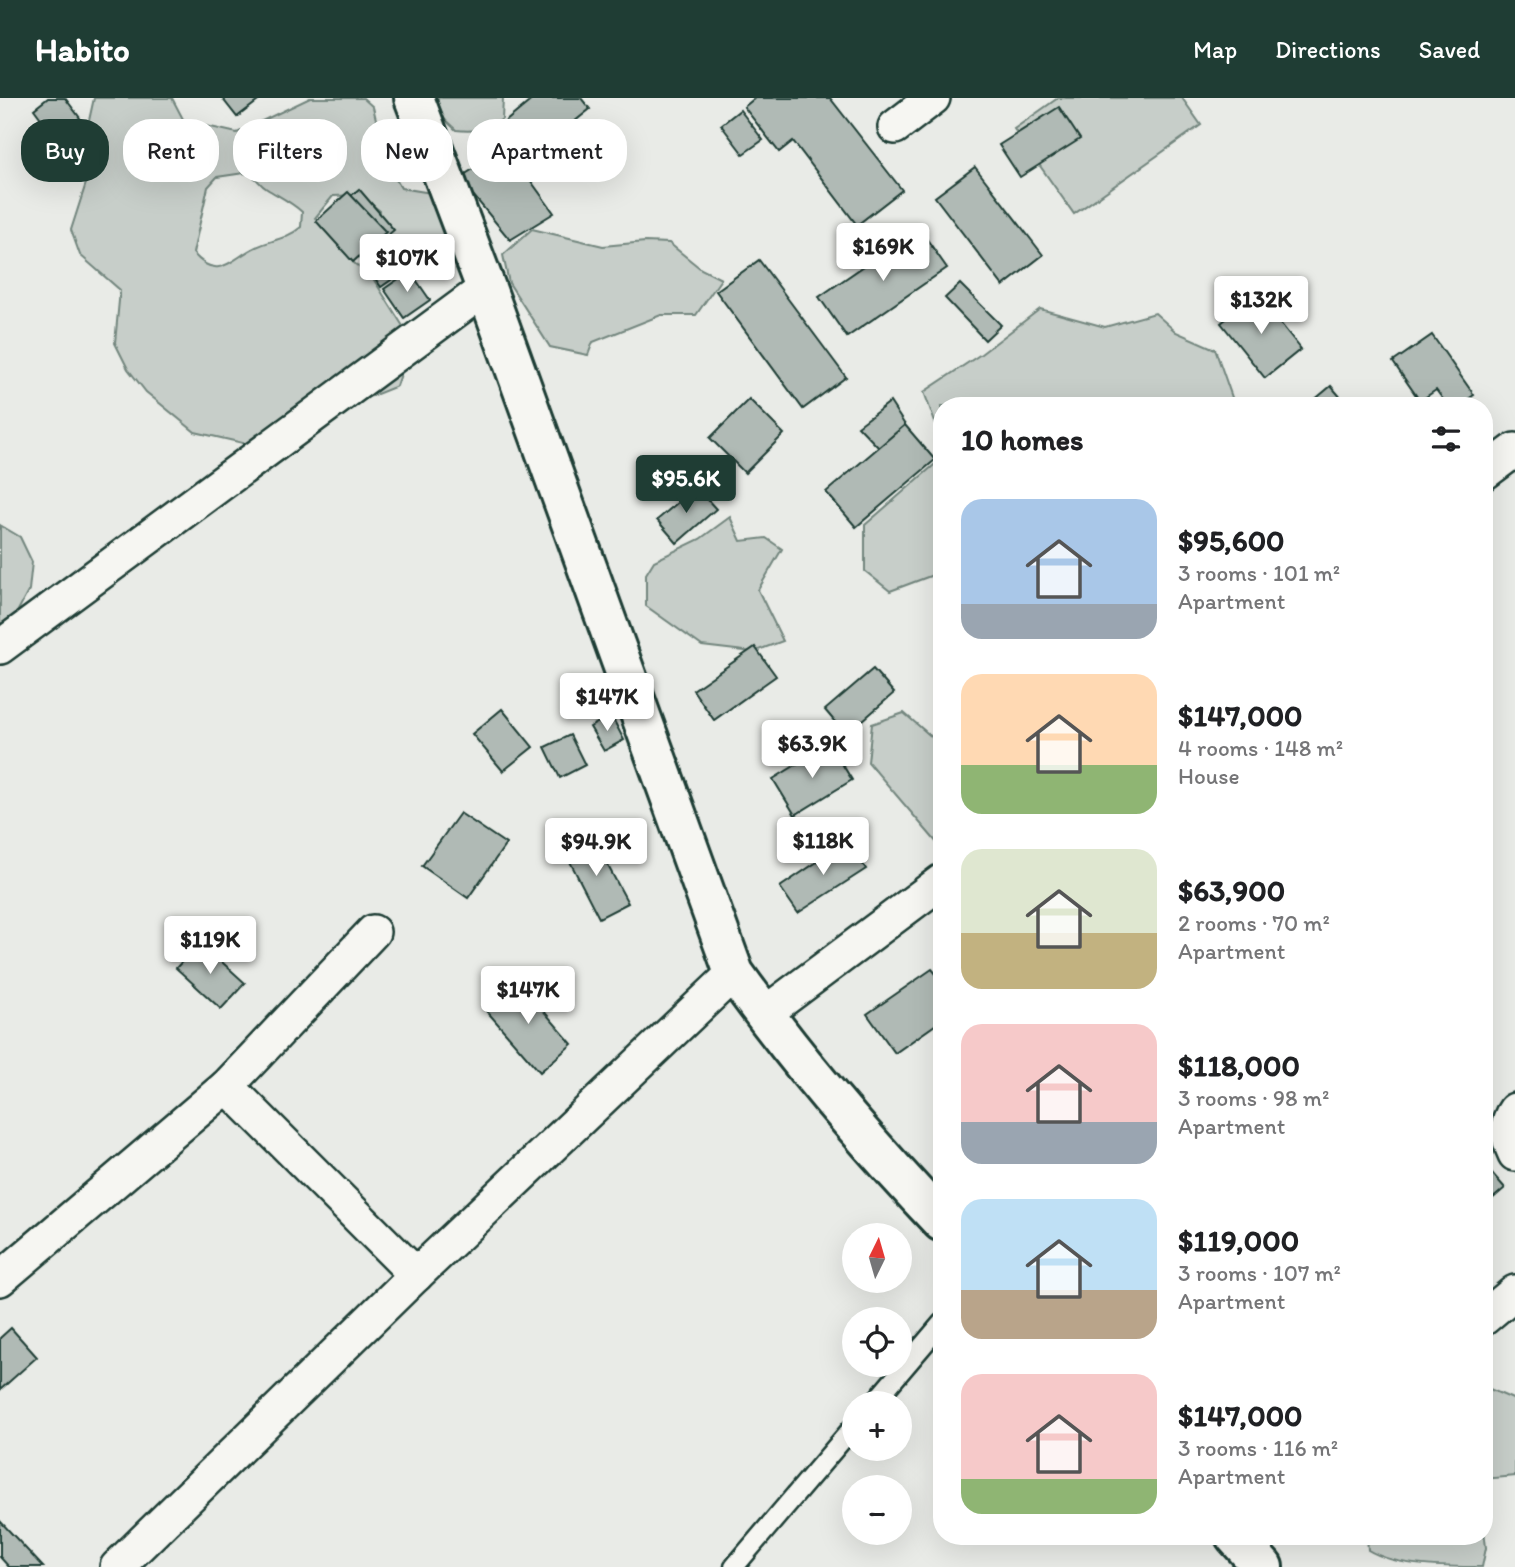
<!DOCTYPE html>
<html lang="en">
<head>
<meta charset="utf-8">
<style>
  :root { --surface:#fff; --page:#f2f2f2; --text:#202124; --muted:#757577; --accent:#1f3d34 }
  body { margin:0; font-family:Itim,sans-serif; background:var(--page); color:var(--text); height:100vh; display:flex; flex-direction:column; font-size:26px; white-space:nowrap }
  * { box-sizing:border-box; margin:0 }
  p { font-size:23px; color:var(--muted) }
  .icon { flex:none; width:38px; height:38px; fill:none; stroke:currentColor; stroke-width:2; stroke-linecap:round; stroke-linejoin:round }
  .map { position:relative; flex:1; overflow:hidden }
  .details { position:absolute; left:933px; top:299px; width:560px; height:1148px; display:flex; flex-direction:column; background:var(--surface); border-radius:28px; box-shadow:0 7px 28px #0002 }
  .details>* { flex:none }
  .banner { position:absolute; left:21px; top:21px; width:665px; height:63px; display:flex; gap:14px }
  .needle { width:46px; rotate:5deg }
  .tools { position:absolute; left:842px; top:1125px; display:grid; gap:14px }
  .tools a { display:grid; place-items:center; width:70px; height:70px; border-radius:50%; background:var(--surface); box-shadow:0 7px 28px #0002; font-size:35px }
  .price { position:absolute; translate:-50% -60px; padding:0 16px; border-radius:7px; background:#fff; color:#222; font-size:23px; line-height:46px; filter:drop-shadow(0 2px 4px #0008) }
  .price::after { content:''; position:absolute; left:50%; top:42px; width:21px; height:16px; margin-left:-10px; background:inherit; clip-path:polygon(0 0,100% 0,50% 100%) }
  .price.on { background:var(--accent); color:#fff }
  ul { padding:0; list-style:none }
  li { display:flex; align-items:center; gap:21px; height:175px; padding:0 28px }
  li span { display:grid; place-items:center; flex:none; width:196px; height:140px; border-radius:21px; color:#555 }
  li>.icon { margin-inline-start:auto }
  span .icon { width:84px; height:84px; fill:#fffc; stroke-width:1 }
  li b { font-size:30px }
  h2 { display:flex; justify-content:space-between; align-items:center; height:84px; padding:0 28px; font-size:30px }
  .chip { padding:0 24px; border-radius:28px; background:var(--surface); box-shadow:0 7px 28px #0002; font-size:24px; line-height:63px }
  .chip.on { background:var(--accent); color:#fff }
  header { display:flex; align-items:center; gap:42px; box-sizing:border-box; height:98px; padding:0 35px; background:var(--accent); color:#fff }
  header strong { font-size:33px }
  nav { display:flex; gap:38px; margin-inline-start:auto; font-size:24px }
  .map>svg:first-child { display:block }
</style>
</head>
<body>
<header>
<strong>Habito</strong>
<nav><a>Map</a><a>Directions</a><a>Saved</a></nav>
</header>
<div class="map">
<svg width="1515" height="1469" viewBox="0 0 1515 1469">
  <rect width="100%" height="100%" fill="#e9ebe7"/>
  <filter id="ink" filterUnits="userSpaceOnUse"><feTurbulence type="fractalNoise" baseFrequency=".0143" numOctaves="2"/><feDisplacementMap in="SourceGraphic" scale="14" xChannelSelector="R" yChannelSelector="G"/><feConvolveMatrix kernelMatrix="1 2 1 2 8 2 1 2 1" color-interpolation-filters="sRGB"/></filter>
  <g filter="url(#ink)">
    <!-- green -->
    <g fill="#c7cec9" stroke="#73867e" stroke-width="2" fill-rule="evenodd">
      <path d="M 94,0 L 172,0 L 184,23 L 237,35 L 310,0 L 363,0 L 373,9 L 387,66 L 401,90 L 456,99 C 461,140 454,145 422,170 L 396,159 L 379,139 L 380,113 L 360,97 L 333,98 L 315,120 L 336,139 L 353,164 L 374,182 L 406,233 L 406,261 L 397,288 L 372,298 L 316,308 L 272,337 L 247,346 L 195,334 L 146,294 L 128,271 L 115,245 L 120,192 L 80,157 L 71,132 L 88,79 L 82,54 ZM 244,75 C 259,79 256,84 267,91 C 280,99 291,104 302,114 L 301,129 C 287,141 272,142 256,149 C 232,160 218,185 193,155 L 208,89 L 217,79 Z"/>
      <path d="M 437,0 L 503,0 L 502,21 C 489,33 472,34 456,32 L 441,18 Z"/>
      <polygon points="1058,0 1182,0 1201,27 1074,116 1014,31"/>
      <polygon points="532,131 603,148 645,144 669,145 701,171 721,181 696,217 661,217 593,244 588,257 550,249 509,185 503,157"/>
      <polygon points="1040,211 1105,229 1155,215 1176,234 1215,251 1235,308 942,308 941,341 924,294 981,256"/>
      <polygon points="941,361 941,474 890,493 865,473 865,427"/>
      <polygon points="730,419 741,443 766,440 782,451 758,492 783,543 753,554 702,548 646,508 646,476 654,463 700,441"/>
      <polygon points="0,427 20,439 32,464 29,492 16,516 10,542 0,547"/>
      <polygon points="904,615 941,647 941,745 938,746 868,664 872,626"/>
      <polygon points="1485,1289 1515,1302 1515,1378 1484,1381"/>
      <path d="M 1484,1431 L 1486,1450 L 1482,1469 C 1447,1469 1396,1469 1368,1452 L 1367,1439 L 1484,1438 Z"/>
    </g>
    <!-- building -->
    <g fill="#b0bab5" stroke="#1f3d34" stroke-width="2">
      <polygon points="48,0 65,0 80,20 54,38 34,11"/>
      <polygon points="222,0 262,0 237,19"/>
      <polygon points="534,0 581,0 590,11 532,58 505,24"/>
      <polygon points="755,0 830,0 902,92 857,127 793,43 779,54 744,9"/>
      <polygon points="1059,9 1080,41 1020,79 999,47"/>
      <polygon points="740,12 763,42 743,56 721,27"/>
      <polygon points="507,50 554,115 510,142 459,80"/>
      <polygon points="975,69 1043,157 1003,188 935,99"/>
      <polygon points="359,91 394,132 363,158 328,117"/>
      <polygon points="348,94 386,134 353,164 316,123"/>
      <polygon points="919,130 947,170 847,239 819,199"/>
      <polygon points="386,148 404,173 381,189 364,164"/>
      <polygon points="759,162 846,279 803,311 716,193"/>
      <polygon points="410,173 430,202 404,220 384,191"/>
      <polygon points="960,186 1001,227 985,242 945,200"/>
      <polygon points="1257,196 1301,251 1265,280 1221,225"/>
      <polygon points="1432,237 1474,297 1458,308 1448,308 1436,292 1420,303 1393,264"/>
      <polygon points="1331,288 1348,308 1307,308"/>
      <polygon points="749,301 784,336 745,375 710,340"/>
      <polygon points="890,304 905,327 879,350 858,328"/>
      <polygon points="905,327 935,362 856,429 826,394"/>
      <polygon points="696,389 716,411 677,445 657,422"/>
      <polygon points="755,549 776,578 714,622 693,592"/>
      <polygon points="873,571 894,595 846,637 825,612"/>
      <polygon points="585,582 598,604 583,613 569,591"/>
      <polygon points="502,611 533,649 503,673 472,636"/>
      <polygon points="611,617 624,642 604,653 590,629"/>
      <polygon points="570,637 585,667 560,680 545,649"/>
      <polygon points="830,646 852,682 795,717 773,681"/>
      <polygon points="460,715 506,746 468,800 422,768"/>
      <polygon points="593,740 628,805 599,820 565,754"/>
      <polygon points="848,743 866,771 798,815 780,789"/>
      <polygon points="200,844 245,885 221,911 176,870"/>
      <polygon points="932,871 942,883 942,922 895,955 867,916"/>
      <polygon points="517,882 572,946 540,974 484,910"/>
      <polygon points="1484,1066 1505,1090 1484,1108"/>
      <polygon points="11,1230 37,1259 0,1292 0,1240"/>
      <polygon points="0,1423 43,1469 9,1469 0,1459"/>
    </g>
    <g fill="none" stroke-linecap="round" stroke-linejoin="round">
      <defs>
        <g id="lane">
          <polyline points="873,1306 942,1225"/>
          <polyline points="734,1469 854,1328"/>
        </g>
        <g id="street">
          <polyline points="895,29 933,0"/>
          <polyline points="1484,375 1515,352"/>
          <polyline points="0,549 486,190"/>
          <polyline points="764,916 942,783"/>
          <polyline points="227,988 416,1177"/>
          <path d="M 1515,1012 C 1504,1027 1508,1041 1515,1056"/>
          <polyline points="0,1181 227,988 373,834"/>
          <polyline points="1484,1220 1515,1194"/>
          <polyline points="117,1469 416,1177 734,875"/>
        </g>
        <g id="secondary">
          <path d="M 414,0 L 486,190 L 734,875 C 797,963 867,1045 942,1124"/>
          <polyline points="1235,1438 1263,1469"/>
        </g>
      </defs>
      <!-- lane casing -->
      <use href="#lane" stroke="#1f3d34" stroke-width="23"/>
      <!-- street casing -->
      <use href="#street" stroke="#1f3d34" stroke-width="38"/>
      <!-- secondary casing -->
      <use href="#secondary" stroke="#1f3d34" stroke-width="44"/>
      <!-- lane -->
      <use href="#lane" stroke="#f6f6f2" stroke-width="18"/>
      <!-- street -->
      <use href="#street" stroke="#f6f6f2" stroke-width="33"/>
      <!-- secondary -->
      <use href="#secondary" stroke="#f6f6f2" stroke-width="38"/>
    </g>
  </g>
</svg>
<div class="tools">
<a><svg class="needle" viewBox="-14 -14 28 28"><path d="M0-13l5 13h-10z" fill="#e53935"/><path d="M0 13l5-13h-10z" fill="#757577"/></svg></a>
<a><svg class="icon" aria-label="locate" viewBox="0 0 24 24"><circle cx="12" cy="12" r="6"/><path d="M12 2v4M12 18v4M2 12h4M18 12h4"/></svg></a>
<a>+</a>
<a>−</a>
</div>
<b class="price" style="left:883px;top:185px">$169K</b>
<b class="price" style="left:407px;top:196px">$107K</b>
<b class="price" style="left:1261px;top:238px">$132K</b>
<b class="price on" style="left:686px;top:417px">$95.6K</b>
<b class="price" style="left:607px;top:635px">$147K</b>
<b class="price" style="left:812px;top:682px">$63.9K</b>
<b class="price" style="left:823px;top:779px">$118K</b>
<b class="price" style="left:596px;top:780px">$94.9K</b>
<b class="price" style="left:210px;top:878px">$119K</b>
<b class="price" style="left:528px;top:928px">$147K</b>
<div class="banner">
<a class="chip on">Buy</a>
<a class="chip">Rent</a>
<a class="chip">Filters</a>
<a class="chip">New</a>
<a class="chip">Apartment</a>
</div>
<section class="details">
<h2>10 homes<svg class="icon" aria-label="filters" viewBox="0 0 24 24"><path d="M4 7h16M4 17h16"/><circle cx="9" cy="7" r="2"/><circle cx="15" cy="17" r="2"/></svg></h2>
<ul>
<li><span style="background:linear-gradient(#a9c7e8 75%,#9aa5b1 0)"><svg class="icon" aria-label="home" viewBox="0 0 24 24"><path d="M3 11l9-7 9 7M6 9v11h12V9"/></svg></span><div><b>$95,600</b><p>3 rooms · 101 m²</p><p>Apartment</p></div></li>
<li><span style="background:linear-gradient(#ffd9b3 65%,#8fb573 0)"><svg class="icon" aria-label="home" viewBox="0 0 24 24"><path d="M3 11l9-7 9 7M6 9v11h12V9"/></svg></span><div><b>$147,000</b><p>4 rooms · 148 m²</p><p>House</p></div></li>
<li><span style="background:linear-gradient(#dfe7d0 60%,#c2b280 0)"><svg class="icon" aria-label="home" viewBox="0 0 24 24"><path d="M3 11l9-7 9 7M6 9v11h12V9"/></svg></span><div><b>$63,900</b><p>2 rooms · 70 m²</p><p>Apartment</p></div></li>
<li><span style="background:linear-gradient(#f6c9c9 70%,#9aa5b1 0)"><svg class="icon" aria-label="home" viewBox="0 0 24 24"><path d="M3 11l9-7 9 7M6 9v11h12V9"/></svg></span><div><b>$118,000</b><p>3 rooms · 98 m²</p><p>Apartment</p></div></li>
<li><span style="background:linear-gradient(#bfe0f5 65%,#b9a48a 0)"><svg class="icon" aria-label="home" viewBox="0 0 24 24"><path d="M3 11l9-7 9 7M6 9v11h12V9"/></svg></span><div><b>$119,000</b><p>3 rooms · 107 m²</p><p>Apartment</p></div></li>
<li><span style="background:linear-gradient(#f6c9c9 75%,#8fb573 0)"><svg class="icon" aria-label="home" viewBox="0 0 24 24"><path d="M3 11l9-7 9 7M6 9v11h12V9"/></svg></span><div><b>$147,000</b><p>3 rooms · 116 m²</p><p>Apartment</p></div></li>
</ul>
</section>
</div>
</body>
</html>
